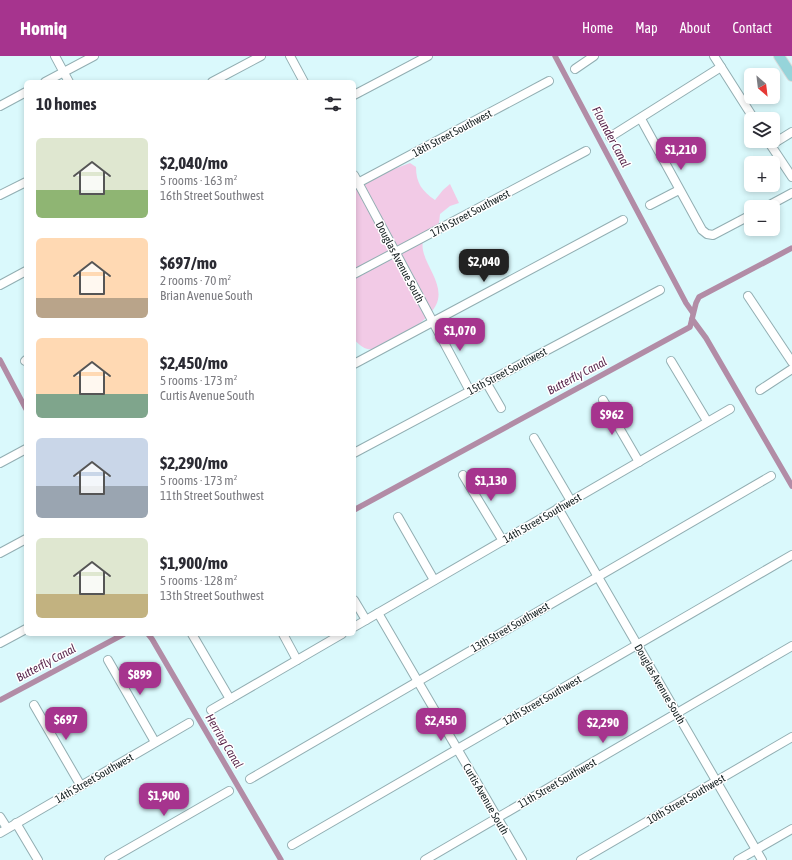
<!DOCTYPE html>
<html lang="en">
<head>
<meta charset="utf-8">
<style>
  :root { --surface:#fff; --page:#f2f2f3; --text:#2b2b33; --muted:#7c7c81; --accent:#a6348e }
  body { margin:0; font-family:"Asap Condensed",sans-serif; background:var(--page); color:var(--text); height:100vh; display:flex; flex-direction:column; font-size:15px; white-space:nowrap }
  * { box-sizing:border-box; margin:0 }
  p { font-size:13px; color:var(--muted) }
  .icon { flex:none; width:22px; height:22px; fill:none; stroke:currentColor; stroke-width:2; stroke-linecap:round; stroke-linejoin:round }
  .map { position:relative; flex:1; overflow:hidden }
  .drawer { position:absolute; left:24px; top:24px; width:332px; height:556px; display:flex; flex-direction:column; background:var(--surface); border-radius:6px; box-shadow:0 2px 6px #0003 }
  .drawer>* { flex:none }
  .needle { width:26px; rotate:152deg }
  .buttons { position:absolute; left:744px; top:12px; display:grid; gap:8px }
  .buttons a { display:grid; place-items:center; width:36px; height:36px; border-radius:6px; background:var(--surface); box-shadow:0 2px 6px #0003; font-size:20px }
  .price { position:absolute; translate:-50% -34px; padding:0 9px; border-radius:8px; background:var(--accent); color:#fff; font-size:13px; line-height:26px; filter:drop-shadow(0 1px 2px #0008) }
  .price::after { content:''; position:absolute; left:50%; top:24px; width:12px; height:9px; margin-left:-6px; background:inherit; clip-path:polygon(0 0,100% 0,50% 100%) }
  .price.on { background:#222; color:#fff }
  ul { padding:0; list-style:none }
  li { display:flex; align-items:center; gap:12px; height:100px; padding:0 12px }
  li span { display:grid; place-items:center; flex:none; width:112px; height:80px; border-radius:6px; color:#555 }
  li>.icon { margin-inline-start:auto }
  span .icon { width:48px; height:48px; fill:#fffc; stroke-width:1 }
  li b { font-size:17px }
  h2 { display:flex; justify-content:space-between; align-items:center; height:48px; padding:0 12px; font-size:17px }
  header { display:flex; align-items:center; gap:24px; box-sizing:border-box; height:56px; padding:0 20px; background:var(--accent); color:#fff }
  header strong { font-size:19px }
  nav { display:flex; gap:22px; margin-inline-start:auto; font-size:14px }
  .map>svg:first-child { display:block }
</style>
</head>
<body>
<header>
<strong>Homiq</strong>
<nav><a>Home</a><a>Map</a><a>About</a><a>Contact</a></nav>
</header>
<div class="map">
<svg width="792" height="804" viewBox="0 0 792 804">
  <rect width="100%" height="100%" fill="#daf9fc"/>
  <!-- green -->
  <path fill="#f2cae6" d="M 410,107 L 416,111 C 416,127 422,135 435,144 L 443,134 L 450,128 L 459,147 L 450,150 L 440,158 L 439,167 C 436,170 431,171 429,174 C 407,197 449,223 436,249 C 427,267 400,280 383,290 C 371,296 363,294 354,283 L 354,140 L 356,132 L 378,119 Z"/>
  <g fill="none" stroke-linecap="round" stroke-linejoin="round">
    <!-- canal -->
    <g stroke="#b28ca6" stroke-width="5.5">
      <polyline points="555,0 686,247 693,257"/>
      <polyline points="692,263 706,282 792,430"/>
      <polyline points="0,304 26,353"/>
      <polyline points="354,454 690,271 696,247 699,241 792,192"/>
      <polyline points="148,578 152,583 281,804"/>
      <polyline points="0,644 124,578"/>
    </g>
    <defs>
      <g id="minor">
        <polyline points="55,0 69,26"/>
        <polyline points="290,0 304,26"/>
        <polyline points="714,0 754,63"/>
        <polyline points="575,13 594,0"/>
        <polyline points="45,26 94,0"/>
        <polyline points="212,26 261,0"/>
        <polyline points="354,39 428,0"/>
        <polyline points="0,50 26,36"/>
        <polyline points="641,63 702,174 707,178 713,179 751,159"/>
        <polyline points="610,81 721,11"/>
        <polyline points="768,85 792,121"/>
        <polyline points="771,89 792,76"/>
        <polyline points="354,119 470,335"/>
        <polyline points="354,129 549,25"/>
        <polyline points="0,139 26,126"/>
        <polyline points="650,149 679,134"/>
        <polyline points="766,151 792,137"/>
        <polyline points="354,218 586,95"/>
        <polyline points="0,229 26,215"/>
        <polyline points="748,240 792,306"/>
        <polyline points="25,305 26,304"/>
        <polyline points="671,305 707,365"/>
        <polyline points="354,308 623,164"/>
        <polyline points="486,326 501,352"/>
        <polyline points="760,334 792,313"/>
        <polyline points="603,344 639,406"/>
        <polyline points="534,382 571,445"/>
        <polyline points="354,397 660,234"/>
        <polyline points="0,407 26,393"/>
        <polyline points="463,419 503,485"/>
        <polyline points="558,452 762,804"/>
        <polyline points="398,461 434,524"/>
        <polyline points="0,497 26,483"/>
        <polyline points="354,544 366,564"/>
        <polyline points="378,557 522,804"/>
        <polyline points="354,571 730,353"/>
        <polyline points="192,578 230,643"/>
        <polyline points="283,578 297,604"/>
        <polyline points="0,587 26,573"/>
        <polyline points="108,604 155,686"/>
        <polyline points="34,649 81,730"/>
        <polyline points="211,654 342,578"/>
        <polyline points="250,723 771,420"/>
        <polyline points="0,761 7,772"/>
        <polyline points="16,767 38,804"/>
        <polyline points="0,777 189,667"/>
        <polyline points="292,789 792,499"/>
        <polyline points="109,804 229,735"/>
        <polyline points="425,804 792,590"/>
        <polyline points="581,804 792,681"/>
        <polyline points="738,804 792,773"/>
      </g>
      <polyline id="major" points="779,0 792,20"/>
    </defs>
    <!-- minor casing -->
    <use href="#minor" stroke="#92aeb2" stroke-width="10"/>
    <!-- major casing -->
    <use href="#major" stroke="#dadbdc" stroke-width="12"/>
    <!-- minor -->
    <use href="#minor" stroke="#fff" stroke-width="8"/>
    <!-- major -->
    <use href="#major" stroke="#96d4da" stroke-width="10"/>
  </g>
  <g text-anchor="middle" stroke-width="3" stroke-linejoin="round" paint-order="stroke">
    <!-- street labels -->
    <g font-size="11" fill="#162122" stroke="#fff">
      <text transform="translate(452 77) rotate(-28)" y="4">18th Street Southwest</text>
      <text transform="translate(470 157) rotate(-28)" y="4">17th Street Southwest</text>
      <text transform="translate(400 206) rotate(62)" y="4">Douglas Avenue South</text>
      <text transform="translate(507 315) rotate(-28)" y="4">15th Street Southwest</text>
      <text transform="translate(542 462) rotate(-30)" y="4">14th Street Southwest</text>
      <text transform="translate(510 571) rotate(-30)" y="4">13th Street Southwest</text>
      <text transform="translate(660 628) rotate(60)" y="4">Douglas Avenue South</text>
      <text transform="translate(542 644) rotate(-30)" y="4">12th Street Southwest</text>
      <text transform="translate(94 722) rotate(-30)" y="4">14th Street Southwest</text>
      <text transform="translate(557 727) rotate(-30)" y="4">11th Street Southwest</text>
      <text transform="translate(486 743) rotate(60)" y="4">Curtis Avenue South</text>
      <text transform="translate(686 743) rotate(-30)" y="4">10th Street Southwest</text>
    </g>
    <!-- water labels -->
    <g font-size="12" font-style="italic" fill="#5c2b50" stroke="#fff">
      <text transform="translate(611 81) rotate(62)" y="4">Flounder Canal</text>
      <text transform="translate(577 320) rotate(-28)" y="4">Butterfly Canal</text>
      <text transform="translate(46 607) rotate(-28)" y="4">Butterfly Canal</text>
      <text transform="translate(224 685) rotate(59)" y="4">Herring Canal</text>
    </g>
  </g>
</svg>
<div class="buttons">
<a><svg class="needle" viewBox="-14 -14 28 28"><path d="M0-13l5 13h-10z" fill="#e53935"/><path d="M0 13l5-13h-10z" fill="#7c7c81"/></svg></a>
<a><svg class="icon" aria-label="layers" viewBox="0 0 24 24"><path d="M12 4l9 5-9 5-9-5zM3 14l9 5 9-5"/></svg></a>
<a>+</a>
<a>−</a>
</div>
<b class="price" style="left:681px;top:115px">$1,210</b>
<b class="price on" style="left:484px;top:227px">$2,040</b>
<b class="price" style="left:460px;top:296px">$1,070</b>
<b class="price" style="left:612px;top:380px">$962</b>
<b class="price" style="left:491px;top:446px">$1,130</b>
<b class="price" style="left:140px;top:640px">$899</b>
<b class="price" style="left:66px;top:685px">$697</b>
<b class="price" style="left:441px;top:686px">$2,450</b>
<b class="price" style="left:603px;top:688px">$2,290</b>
<b class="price" style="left:164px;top:761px">$1,900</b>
<section class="drawer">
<h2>10 homes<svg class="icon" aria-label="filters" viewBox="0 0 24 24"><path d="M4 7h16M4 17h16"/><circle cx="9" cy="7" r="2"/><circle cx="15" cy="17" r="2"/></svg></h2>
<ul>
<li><span style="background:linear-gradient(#dfe7d0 65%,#8fb573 0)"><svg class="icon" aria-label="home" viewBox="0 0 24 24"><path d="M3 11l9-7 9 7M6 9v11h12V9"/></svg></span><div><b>$2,040/mo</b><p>5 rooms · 163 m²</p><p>16th Street Southwest</p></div></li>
<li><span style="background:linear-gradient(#ffd9b3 75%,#b9a48a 0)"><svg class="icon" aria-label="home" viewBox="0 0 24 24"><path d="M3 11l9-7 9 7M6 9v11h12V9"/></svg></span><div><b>$697/mo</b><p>2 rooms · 70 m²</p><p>Brian Avenue South</p></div></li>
<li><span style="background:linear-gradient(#ffd9b3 70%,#7fa58c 0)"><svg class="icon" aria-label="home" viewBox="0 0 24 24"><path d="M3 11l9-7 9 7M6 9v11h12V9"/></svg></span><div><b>$2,450/mo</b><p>5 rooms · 173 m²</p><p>Curtis Avenue South</p></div></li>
<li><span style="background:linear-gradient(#c9d6e8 60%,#9aa5b1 0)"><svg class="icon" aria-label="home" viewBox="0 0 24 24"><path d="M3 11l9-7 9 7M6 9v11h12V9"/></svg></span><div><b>$2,290/mo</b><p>5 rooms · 173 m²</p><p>11th Street Southwest</p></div></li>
<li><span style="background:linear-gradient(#dfe7d0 70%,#c2b280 0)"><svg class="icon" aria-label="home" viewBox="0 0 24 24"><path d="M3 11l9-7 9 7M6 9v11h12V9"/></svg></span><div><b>$1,900/mo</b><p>5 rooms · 128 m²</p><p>13th Street Southwest</p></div></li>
</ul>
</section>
</div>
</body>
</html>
